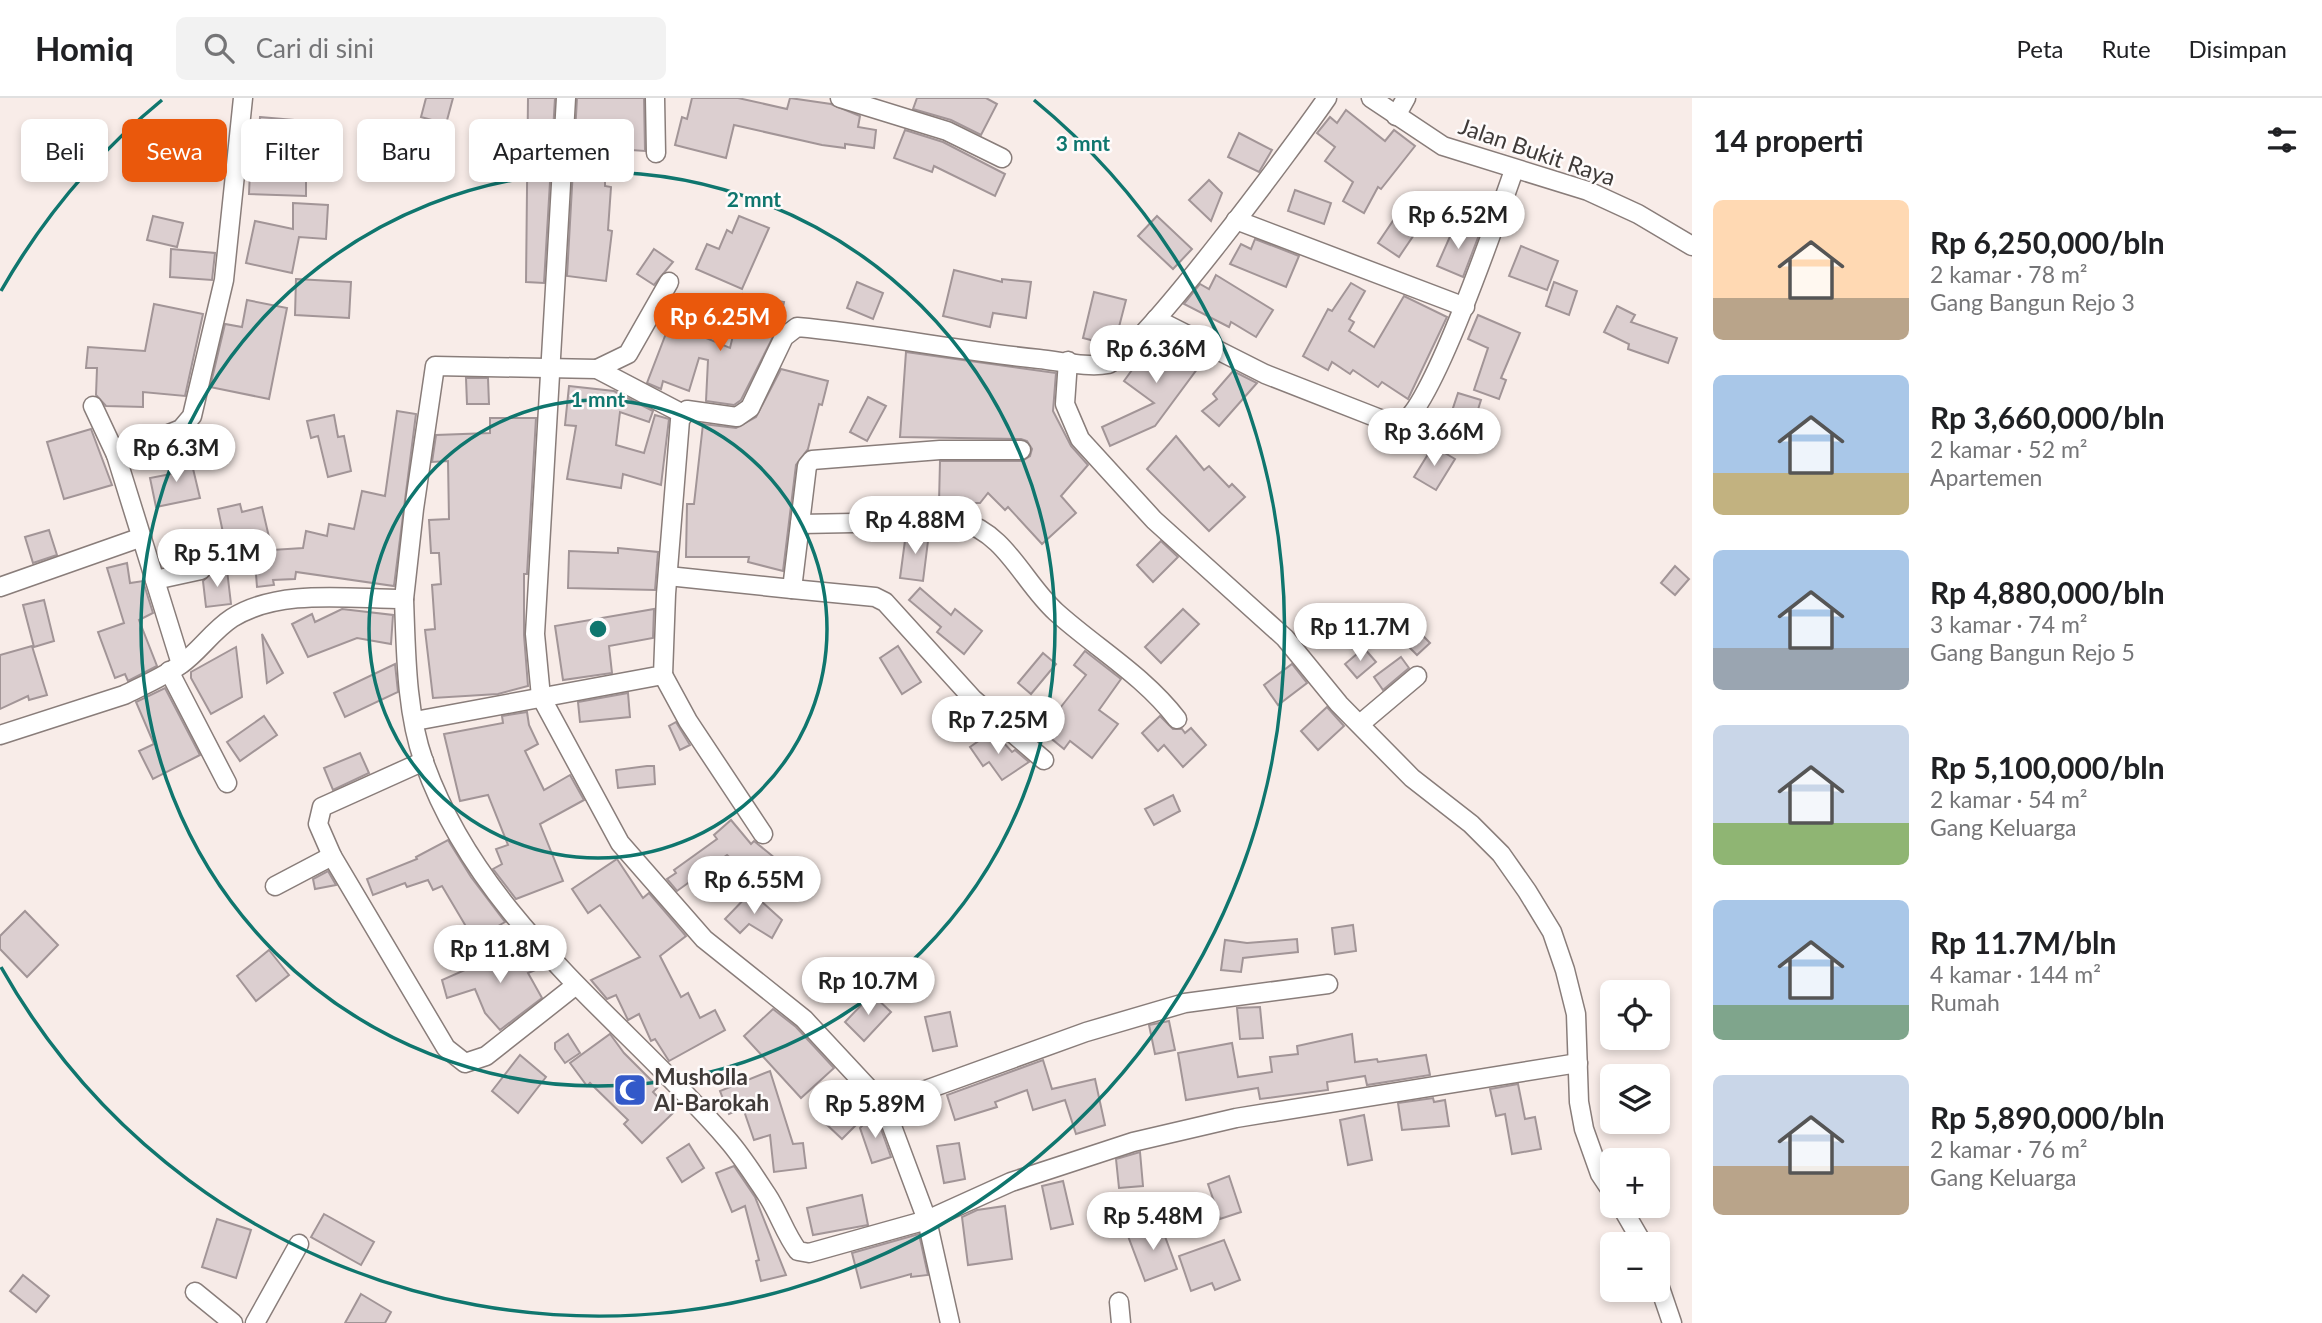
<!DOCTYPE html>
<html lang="id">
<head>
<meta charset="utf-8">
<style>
  :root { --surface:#fff; --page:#f2f2f2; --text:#202124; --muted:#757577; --line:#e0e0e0; --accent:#ea580c }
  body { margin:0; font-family:Lato,sans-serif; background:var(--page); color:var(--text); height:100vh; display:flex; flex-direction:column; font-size:26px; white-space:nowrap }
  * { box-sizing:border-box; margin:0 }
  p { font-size:23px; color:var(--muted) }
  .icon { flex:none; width:38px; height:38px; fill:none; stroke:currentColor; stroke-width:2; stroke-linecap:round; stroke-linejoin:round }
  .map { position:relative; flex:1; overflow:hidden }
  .side { display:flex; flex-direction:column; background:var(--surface); width:630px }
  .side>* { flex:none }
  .hud { position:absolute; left:21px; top:21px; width:665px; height:63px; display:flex; gap:14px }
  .tools { position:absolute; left:1600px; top:882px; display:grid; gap:14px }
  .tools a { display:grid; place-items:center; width:70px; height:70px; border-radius:10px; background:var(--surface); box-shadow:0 4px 10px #0003; font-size:35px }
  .price { position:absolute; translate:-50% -60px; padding:0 16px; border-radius:24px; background:#fff; color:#222; font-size:23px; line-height:46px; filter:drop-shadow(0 2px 4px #0008) }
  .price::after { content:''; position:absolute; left:50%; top:42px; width:21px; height:16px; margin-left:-10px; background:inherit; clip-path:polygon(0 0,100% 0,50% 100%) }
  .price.selected { background:var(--accent); color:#fff }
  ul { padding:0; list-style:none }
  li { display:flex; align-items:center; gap:21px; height:175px; padding:0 21px }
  li span { display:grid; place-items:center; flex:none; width:196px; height:140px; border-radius:10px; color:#555 }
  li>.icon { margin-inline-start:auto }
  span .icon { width:84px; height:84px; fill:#fffc; stroke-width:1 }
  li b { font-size:30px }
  h2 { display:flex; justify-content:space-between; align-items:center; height:84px; padding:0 21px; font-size:30px }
  .pill { padding:0 24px; border-radius:10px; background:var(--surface); box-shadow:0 4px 10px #0003; font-size:24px; line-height:63px }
  .pill.selected { background:var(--accent); color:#fff }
  header { display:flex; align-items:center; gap:42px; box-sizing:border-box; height:98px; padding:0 35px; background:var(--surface); border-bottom:2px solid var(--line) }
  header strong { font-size:33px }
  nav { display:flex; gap:38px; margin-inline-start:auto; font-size:24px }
  .search { width:490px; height:63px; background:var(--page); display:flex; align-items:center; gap:18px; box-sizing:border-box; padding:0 24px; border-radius:10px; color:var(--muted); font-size:26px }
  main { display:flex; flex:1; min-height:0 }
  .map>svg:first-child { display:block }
</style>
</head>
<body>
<header>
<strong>Homiq</strong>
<div class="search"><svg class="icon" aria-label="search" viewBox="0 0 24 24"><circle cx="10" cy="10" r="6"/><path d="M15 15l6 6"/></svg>Cari di sini</div>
<nav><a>Peta</a><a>Rute</a><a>Disimpan</a></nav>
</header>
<main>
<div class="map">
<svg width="1692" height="1225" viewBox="0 0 1692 1225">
  <rect width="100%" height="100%" fill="#f8ece8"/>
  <!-- building -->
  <g fill="#dccfd0" stroke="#a29597" stroke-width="2">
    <polygon points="426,0 453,0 446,26 421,19"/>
    <polygon points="528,0 555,0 544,185 526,184"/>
    <polygon points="577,0 644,0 645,53 616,51 615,54 605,54 605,88 611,89 608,132 612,133 606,183 567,178"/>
    <polygon points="692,0 738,0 787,11 790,0 831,6 860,18 858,29 876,32 874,50 845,46 845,50 822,47 734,27 726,60 675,47 682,19 687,21"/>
    <polygon points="917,0 986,0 997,6 981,37 951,22 913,11"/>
    <polygon points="1346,12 1385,43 1394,32 1415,48 1381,91 1378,89 1364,115 1343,103 1353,84 1325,63 1335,49 1317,35 1330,19 1337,25"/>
    <polygon points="260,19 305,23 300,81 306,81 306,98 249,96 250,73 256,73"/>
    <polygon points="905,32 943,44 1005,76 995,98 934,68 932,74 894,60"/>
    <polygon points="1239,35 1272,52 1259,74 1228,59"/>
    <polygon points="1209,82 1222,95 1211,123 1189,102"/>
    <polygon points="1295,92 1331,105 1324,126 1288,113"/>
    <polygon points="293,105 328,107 326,141 299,139 292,175 246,165 255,123 293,131"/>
    <polygon points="1403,108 1424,122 1399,159 1378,145"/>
    <polygon points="153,118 183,125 177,149 147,142"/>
    <polygon points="739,118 769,130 742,191 696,171 707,146 719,151 727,132 732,135"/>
    <polygon points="1157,118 1192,151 1173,171 1138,138"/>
    <polygon points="1455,127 1479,137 1463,179 1437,168"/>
    <polygon points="1255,141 1299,158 1286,189 1230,166 1241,146 1251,151"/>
    <polygon points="1521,148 1558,163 1547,192 1509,178"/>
    <polygon points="171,151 215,155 212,182 170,179"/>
    <polygon points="654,151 673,164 654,187 637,176"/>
    <polygon points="954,172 1002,184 1002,181 1031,184 1026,220 993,215 990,229 943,218"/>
    <polygon points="1216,177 1273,212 1256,239 1231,224 1229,229 1184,206 1200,186 1209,191"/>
    <polygon points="296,181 351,184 349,220 295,217"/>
    <polygon points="857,184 883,195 873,221 847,210"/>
    <polygon points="1554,184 1577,193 1569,217 1546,208"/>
    <polygon points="1351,185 1365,193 1349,221 1354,224 1349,233 1374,249 1404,198 1447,219 1408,301 1382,284 1378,289 1353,272 1350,276 1332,264 1328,272 1303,258 1328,211 1332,213"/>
    <polygon points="1094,194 1126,202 1114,248 1083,240"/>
    <polygon points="743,196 784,204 779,227 741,302 734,307 706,303 708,262 699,260 689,293 663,283 661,291 647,285 670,225 730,250"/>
    <polygon points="247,202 287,210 269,301 210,289 225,226 242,229"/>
    <polygon points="154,206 203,216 185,298 143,294 143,309 106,308 96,297 97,270 86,270 88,249 145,253"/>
    <polygon points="1617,208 1635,217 1631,224 1677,240 1668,265 1628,251 1629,246 1604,234"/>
    <polygon points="1478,217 1520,235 1501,280 1506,282 1499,301 1474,292 1488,250 1468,241"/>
    <polygon points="1159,235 1206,259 1155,328 1110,348 1102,329 1154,305 1124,283"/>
    <polygon points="906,254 1056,275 1053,313 1071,348 1088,367 1061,398 1076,415 1042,446 1008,409 1005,412 988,395 980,405 939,405 940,363 1022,363 1030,358 1032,351 1027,343 1021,341 900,339"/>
    <polygon points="781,271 828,283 822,307 819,306 808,351 796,367 783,473 748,464 749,459 686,459 687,406 694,406 703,326 736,330 756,319"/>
    <polygon points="1233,273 1257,285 1219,328 1202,313 1217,301 1213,296"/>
    <polygon points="466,280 488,280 489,306 467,306"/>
    <polygon points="569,288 614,293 653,313 649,324 620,314 616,347 644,355 655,317 669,321 661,387 623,376 621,390 567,381 576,328 565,327"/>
    <polygon points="1458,295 1481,302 1475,321 1452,313"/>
    <polygon points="868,299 886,308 867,343 850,334"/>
    <polygon points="397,313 416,316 394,488 296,474 295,481 273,482 274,487 257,489 253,438 225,444 218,411 240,406 242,414 262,409 272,452 303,450 306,433 327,438 329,426 354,431 362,393 385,398"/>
    <polygon points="334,317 338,339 344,338 351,373 328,379 318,338 311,340 307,323"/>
    <polygon points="490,320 536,320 527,476 524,476 524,537 528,588 498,596 433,600 425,532 435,531 432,487 441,486 439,455 431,455 429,422 449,421 448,363 432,364 436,337 490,335"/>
    <polygon points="91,331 112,387 64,401 47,344"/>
    <polygon points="1176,338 1204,372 1209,368 1229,389 1232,386 1245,399 1209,433 1147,371"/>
    <polygon points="1433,348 1455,361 1436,392 1414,379"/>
    <polygon points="190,358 200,400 156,409 150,380 171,376 167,364"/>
    <polygon points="49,432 57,457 33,465 25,439"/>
    <polygon points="906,435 929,435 923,483 900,480"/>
    <polygon points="1161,443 1178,459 1153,484 1137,467"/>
    <polygon points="618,450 658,454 655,492 568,490 569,453 618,455"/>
    <polygon points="127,465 130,485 143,483 153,515 139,522 157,568 128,583 125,576 115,580 98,534 124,525 107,470"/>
    <polygon points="1675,468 1689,481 1675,497 1661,485"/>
    <polygon points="227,472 231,506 206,509 203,483 212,474"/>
    <polygon points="920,490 951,517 955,511 982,533 964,556 937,534 941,529 909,502"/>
    <polygon points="44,502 54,543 34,549 23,507"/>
    <polygon points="342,511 393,517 391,546 357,540 308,559 292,526 312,516 315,524"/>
    <polygon points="654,511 653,540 609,548 612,575 563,582 555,528"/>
    <polygon points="1183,511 1199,526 1161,565 1145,549"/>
    <polygon points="1357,516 1371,532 1352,550 1338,535"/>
    <polygon points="1405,519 1430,545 1417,557 1392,532"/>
    <polygon points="262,536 283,575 267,585"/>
    <polygon points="32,548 47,597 29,602 28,598 0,611 0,557"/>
    <polygon points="898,548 921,584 902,596 880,560"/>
    <polygon points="236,549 242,599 211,616 191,580 191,574"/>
    <polygon points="1364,550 1376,564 1357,580 1345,566"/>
    <polygon points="1085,553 1121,581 1099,612 1118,626 1092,660 1070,643 1064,651 1042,633 1086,577 1074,567"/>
    <polygon points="1043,555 1056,566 1031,596 1018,585"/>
    <polygon points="1401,559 1409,570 1383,592 1374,579"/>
    <polygon points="395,566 398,594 345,619 334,595"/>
    <polygon points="1292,566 1307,585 1278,607 1264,587"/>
    <polygon points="165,590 200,657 153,681 139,653 154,646 136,604"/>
    <polygon points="628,595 630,619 580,624 578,604"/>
    <polygon points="1327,609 1344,628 1318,652 1301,633"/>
    <polygon points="527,614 529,627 538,646 525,653 544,692 570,677 584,702 540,726 563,783 516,801 493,771 502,766 496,751 508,747 488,697 460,703 444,636 503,625 502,618"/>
    <polygon points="264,618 277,637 240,663 227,644"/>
    <polygon points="1160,618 1173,631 1182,631 1185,635 1191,630 1206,647 1183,669 1164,647 1158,653 1142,635"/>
    <polygon points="676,624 690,647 680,652 669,628"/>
    <polygon points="993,633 1012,654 1015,652 1029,664 1002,682 989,664 983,668 970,649"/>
    <polygon points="360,655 369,675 333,692 324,670"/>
    <polygon points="647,668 654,668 655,686 618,690 616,672"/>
    <polygon points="1173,697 1180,713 1154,727 1145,711"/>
    <polygon points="731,722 751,746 754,743 775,760 755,782 727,757 677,793 667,781 676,775 674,772 717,741 714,737"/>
    <polygon points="448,742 471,779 505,824 474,842 442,788 433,792 428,782 407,789 405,785 373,797 367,781 417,761 416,759"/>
    <polygon points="617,761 643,800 649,795 686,838 660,858 681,899 688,895 700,920 715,912 725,932 669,963 655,941 651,943 639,916 628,922 616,897 607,901 591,882 640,859 600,807 588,815 572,791"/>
    <polygon points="328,773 336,787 315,791 313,781"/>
    <polygon points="751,794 782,822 772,840 749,826 740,835 725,821"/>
    <polygon points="25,813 58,847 27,879 0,851 0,838"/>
    <polygon points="1353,827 1356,853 1335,856 1332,830"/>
    <polygon points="1297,841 1298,854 1243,860 1241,874 1221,872 1225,842 1247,845"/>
    <polygon points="524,846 538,871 528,875 542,900 500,932 485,915 475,891 447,900 442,882"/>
    <polygon points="269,852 289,877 256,903 237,878"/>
    <polygon points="872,896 891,914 864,943 845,924"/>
    <polygon points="1260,909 1263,940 1240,941 1237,910"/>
    <polygon points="773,911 796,929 834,970 801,1000 744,938"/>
    <polygon points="950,914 957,948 933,953 925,919"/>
    <polygon points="1169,923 1175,952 1155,956 1149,927"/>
    <polygon points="568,936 580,955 565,965 555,951 555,945"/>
    <polygon points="610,936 624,955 658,989 653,994 673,1015 642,1045 624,1026 628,1022 590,985 587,988 570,965"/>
    <polygon points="1352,936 1355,964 1377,961 1378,964 1426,957 1430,977 1367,987 1365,978 1327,984 1328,992 1260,1001 1258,990 1186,1002 1178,955 1232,945 1238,979 1272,974 1270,959 1298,956 1297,948"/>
    <polygon points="520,957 546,979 518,1015 492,993"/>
    <polygon points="1043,962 1052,991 1095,981 1105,1027 1076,1036 1065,1002 1033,1012 1027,992 995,1004 997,1009 955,1022 947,997"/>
    <polygon points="770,973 793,1046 803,1045 806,1070 774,1074 770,1037 754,1042 743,1010 729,1016 720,993"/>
    <polygon points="1518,986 1525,1021 1535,1019 1541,1051 1512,1056 1505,1016 1496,1018 1490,991"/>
    <polygon points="1433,1000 1434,1004 1445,1002 1449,1028 1402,1032 1398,1005"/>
    <polygon points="848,1002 864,1019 842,1041 825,1025"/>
    <polygon points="875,1014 891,1059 872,1065 860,1030"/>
    <polygon points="1364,1017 1372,1062 1348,1067 1340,1022"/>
    <polygon points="959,1045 965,1081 944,1085 937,1048"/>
    <polygon points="689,1046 704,1070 682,1084 667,1060"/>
    <polygon points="1140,1054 1143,1088 1119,1090 1116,1061"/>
    <polygon points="734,1068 755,1099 786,1177 761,1183 756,1163 759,1162 745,1108 732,1114 716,1075"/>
    <polygon points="1229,1078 1241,1114 1220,1121 1208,1086"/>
    <polygon points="1063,1083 1073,1126 1051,1131 1042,1088"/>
    <polygon points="862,1097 868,1127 813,1137 807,1110"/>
    <polygon points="1005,1108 1012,1161 968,1167 962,1119 977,1112"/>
    <polygon points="324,1116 374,1144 361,1167 311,1139"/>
    <polygon points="217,1121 251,1132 236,1180 202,1169"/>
    <polygon points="1160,1125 1177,1171 1145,1183 1128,1138"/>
    <polygon points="919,1136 928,1177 911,1179 911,1176 861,1190 852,1155"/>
    <polygon points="1224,1142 1240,1182 1215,1192 1212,1185 1191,1193 1179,1158"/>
    <polygon points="23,1177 49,1198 36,1214 10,1193"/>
    <polygon points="361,1196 391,1214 385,1225 345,1225"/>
  </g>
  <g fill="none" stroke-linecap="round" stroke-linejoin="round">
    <defs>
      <g id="minor">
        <polyline points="566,0 535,536 541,599 620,745 704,841 804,921 884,1007 927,1122 950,1225"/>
        <polyline points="655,0 656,55"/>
        <polyline points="840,0 947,33 1002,60"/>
        <polyline points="1371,0 1443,48 1588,93 1638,116 1692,148"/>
        <polyline points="1396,18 1406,0"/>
        <polyline points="1236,122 1465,209"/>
        <path d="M 1156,221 L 1265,276 L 1393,326 C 1397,325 1401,325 1404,323 C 1433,307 1500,112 1514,72"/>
        <polyline points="1068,263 1065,306 1080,341 1154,422 1285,540 1339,606 1412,680 1471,726 1501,756 1527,793 1552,834 1565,872 1576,916 1579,1004 1584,1031 1600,1076 1612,1094"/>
        <polyline points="597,271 628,256 669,184"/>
        <polyline points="93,308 116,357 181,566"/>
        <polyline points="116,357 181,331 192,318 224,182 243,0"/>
        <path d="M 800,426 L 960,423 C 1006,435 1023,484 1056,514 C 1096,550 1143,577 1177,621"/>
        <polyline points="668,478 792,491 807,368 812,362 940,352 1021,352"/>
        <polyline points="155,482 201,472"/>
        <polyline points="0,489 142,439"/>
        <polyline points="792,491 875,499 885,504 973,601 1044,662"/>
        <polyline points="404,501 414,411 435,268 597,271 683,316"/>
        <polyline points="169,573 227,685"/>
        <polyline points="663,577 688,623 763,736"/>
        <path d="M 415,623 L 663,577 L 666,496 L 680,322 L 687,312 L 737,319 L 750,310 L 784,239 L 797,229 C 878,236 958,253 1039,261 C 1060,263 1088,270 1108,266 C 1138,259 1301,38 1327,0"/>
        <polyline points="1360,626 1417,578"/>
        <path d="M 0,637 L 124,597 C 142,588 163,579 180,567 C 199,554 212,533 232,520 C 280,490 349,501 404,501 C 406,554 406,614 424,664 C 479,821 623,921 727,1041 C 742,1058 755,1079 767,1097 C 779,1115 785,1136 798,1153 L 809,1155 L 927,1122 L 1011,1084 L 1133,1044 L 1236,1020 L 1578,965"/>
        <polyline points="424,663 322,709 318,726 332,758 446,950 465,965 486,958 576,887"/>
        <polyline points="275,788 332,758"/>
        <polyline points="884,1007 1086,934 1185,905 1328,886"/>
        <polyline points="1621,1108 1643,1146"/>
        <polyline points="1657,1181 1672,1225"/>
        <polyline points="195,1194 233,1225"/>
        <polyline points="1119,1204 1121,1225"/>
        <polyline points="255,1225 299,1146"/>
      </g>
    </defs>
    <!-- minor casing -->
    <use href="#minor" stroke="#897d7a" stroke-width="21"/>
    <!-- minor -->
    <use href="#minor" stroke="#fff" stroke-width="18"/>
  </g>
  <!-- distance rings -->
  <g fill="none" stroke="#0f766e" stroke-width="3.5">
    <circle cx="598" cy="531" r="229"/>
    <circle cx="598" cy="531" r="457"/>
    <path d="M1 193A686 686 0 0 1 162 2M1034 2A686 686 0 1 1 1 869"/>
  </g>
  <!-- icons -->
  <defs>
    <symbol id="mosque-square" viewBox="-11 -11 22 22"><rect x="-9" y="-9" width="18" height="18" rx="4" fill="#3359c9" stroke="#fefbfb"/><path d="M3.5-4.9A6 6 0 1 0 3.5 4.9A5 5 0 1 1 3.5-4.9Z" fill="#fff"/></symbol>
  </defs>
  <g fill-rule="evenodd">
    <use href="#mosque-square" x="611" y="973" width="38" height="38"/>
  </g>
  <g text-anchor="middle" stroke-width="5" stroke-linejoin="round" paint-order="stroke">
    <!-- street labels -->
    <g font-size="23" fill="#3f3a38" stroke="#fefbfb">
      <text transform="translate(1537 54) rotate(19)" y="8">Jalan Bukit Raya</text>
    </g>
    <!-- poi labels -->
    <g font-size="23" font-weight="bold" fill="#3f3a38" stroke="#fefbfb" text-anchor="start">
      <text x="654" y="987">Musholla<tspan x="654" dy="26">Al-Barokah</tspan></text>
    </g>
  </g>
  <circle cx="598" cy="531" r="10" fill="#0f766e" stroke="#fefbfb" stroke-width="3.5"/>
  <g font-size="21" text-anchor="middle" font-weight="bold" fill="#0f766e" stroke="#fefbfb" stroke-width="5" stroke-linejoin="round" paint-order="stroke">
    <text x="1083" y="53">3 mnt</text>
    <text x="754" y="109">2 mnt</text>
    <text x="598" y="309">1 mnt</text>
  </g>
</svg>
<div class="tools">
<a><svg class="icon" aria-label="locate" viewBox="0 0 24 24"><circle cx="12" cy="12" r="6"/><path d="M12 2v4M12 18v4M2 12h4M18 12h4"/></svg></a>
<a><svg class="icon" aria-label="layers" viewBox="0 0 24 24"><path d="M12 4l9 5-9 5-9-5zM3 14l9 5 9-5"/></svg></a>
<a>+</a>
<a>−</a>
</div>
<b class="price" style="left:1458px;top:153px">Rp 6.52M</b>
<b class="price selected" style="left:720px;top:255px">Rp 6.25M</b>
<b class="price" style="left:1156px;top:287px">Rp 6.36M</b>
<b class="price" style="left:1434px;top:370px">Rp 3.66M</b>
<b class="price" style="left:176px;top:386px">Rp 6.3M</b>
<b class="price" style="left:915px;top:458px">Rp 4.88M</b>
<b class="price" style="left:217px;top:491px">Rp 5.1M</b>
<b class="price" style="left:1360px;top:565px">Rp 11.7M</b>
<b class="price" style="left:998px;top:658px">Rp 7.25M</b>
<b class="price" style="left:754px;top:818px">Rp 6.55M</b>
<b class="price" style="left:500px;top:887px">Rp 11.8M</b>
<b class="price" style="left:868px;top:919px">Rp 10.7M</b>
<b class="price" style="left:875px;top:1042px">Rp 5.89M</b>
<b class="price" style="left:1153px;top:1154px">Rp 5.48M</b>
<div class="hud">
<a class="pill">Beli</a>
<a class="pill selected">Sewa</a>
<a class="pill">Filter</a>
<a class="pill">Baru</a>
<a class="pill">Apartemen</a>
</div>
</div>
<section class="side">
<h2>14 properti<svg class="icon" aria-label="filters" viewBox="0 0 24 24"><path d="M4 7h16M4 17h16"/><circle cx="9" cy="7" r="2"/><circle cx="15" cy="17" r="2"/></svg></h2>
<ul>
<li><span style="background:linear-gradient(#ffd9b3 70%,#b9a48a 0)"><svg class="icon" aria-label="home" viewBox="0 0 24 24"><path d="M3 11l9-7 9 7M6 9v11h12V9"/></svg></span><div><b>Rp 6,250,000/bln</b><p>2 kamar · 78 m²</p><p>Gang Bangun Rejo 3</p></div></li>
<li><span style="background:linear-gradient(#a9c7e8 70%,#c2b280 0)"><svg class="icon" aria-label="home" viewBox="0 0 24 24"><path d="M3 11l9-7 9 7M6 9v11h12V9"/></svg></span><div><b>Rp 3,660,000/bln</b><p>2 kamar · 52 m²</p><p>Apartemen</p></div></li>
<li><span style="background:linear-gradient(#a9c7e8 70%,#9aa5b1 0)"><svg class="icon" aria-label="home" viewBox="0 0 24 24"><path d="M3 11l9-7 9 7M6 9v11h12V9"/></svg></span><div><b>Rp 4,880,000/bln</b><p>3 kamar · 74 m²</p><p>Gang Bangun Rejo 5</p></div></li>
<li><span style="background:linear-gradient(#c9d6e8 70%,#8fb573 0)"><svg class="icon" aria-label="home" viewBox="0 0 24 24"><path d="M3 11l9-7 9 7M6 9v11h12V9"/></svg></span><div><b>Rp 5,100,000/bln</b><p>2 kamar · 54 m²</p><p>Gang Keluarga</p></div></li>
<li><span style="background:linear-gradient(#a9c7e8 75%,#7fa58c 0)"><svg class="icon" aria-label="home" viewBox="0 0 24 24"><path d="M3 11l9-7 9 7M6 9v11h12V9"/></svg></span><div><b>Rp 11.7M/bln</b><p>4 kamar · 144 m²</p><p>Rumah</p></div></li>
<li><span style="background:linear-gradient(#c9d6e8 65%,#b9a48a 0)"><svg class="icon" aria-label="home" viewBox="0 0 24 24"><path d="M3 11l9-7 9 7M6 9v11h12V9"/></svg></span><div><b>Rp 5,890,000/bln</b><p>2 kamar · 76 m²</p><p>Gang Keluarga</p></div></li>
</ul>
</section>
</main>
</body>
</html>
